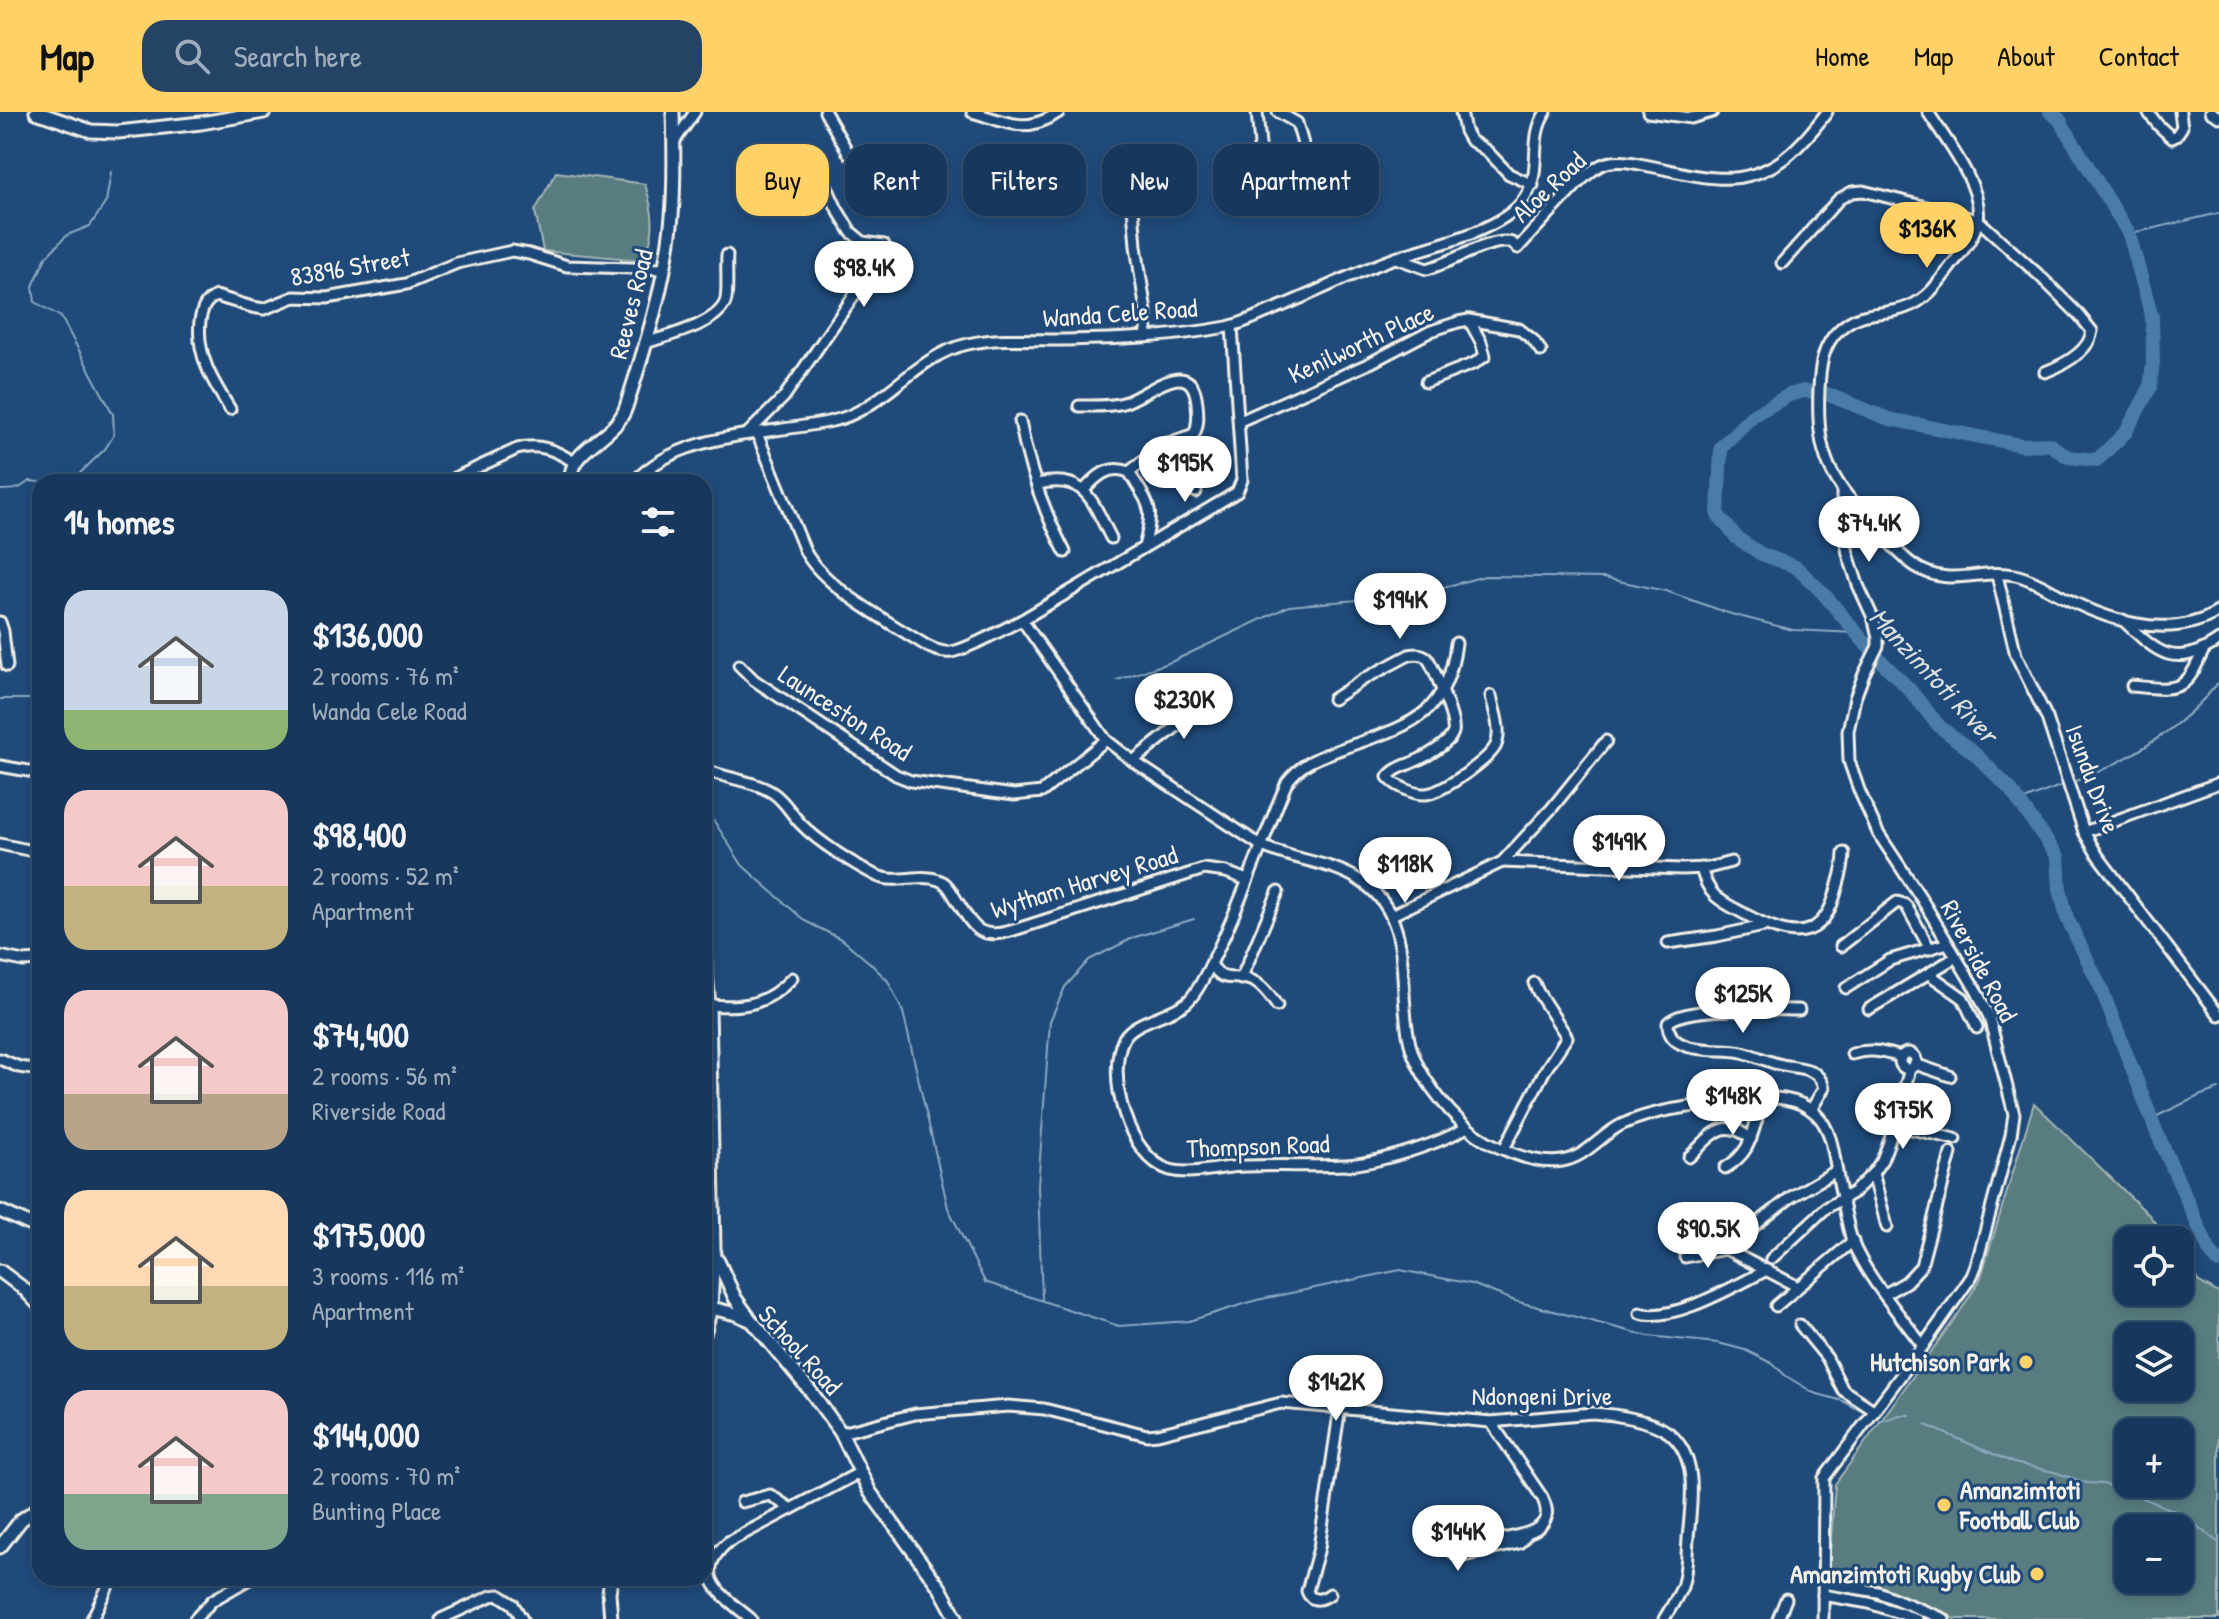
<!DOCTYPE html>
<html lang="en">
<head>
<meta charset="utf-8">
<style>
  :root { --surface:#17385c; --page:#244365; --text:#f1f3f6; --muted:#9eacbb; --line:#365272; --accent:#ffd166 }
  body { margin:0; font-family:"Patrick Hand",sans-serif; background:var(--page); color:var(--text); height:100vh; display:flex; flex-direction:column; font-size:30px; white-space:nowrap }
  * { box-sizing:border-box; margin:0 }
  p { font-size:26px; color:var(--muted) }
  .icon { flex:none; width:44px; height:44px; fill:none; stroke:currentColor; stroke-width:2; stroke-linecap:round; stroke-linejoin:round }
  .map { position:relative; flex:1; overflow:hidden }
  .details { position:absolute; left:32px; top:362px; width:680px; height:1112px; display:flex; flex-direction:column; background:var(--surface); border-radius:24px; box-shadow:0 4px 12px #0003,0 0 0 2px var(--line) }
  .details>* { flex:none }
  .top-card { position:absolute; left:736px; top:32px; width:760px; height:72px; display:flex; gap:16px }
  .buttons { position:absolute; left:2114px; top:1114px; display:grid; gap:16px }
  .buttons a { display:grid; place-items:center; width:80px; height:80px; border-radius:16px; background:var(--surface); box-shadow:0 4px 12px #0003,0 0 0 2px var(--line); font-size:40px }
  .price { position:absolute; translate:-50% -68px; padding:0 18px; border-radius:28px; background:#fff; color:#222; font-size:26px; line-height:52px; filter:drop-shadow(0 2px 4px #0008) }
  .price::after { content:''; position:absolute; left:50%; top:48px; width:24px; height:18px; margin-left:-12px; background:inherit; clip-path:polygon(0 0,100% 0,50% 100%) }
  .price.on { background:var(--accent); color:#111 }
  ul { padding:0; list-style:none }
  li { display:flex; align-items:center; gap:24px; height:200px; padding:0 32px }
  li span { display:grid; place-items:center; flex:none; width:224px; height:160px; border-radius:24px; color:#555 }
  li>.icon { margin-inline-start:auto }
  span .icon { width:96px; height:96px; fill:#fffc; stroke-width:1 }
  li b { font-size:34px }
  h2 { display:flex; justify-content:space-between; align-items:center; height:96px; padding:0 32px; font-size:34px }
  .chip { padding:0 28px; border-radius:24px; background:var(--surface); box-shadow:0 4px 12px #0003,0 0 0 2px var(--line); font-size:28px; line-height:72px }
  .chip.on { background:var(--accent); color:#111 }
  header { display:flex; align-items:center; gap:48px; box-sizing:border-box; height:112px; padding:0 40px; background:var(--accent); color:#111 }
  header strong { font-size:38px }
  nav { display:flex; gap:44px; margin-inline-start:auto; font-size:28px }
  .search { width:560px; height:72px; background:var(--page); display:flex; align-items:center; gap:20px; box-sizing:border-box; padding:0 28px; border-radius:24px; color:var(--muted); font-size:30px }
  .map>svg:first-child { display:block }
</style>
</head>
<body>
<header>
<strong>Map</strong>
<div class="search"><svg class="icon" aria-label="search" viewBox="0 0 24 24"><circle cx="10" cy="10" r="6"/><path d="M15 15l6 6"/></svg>Search here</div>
<nav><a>Home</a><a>Map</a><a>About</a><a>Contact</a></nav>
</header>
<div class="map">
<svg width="2219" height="1507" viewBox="0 0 2219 1507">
  <rect width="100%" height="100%" fill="#1f4a7a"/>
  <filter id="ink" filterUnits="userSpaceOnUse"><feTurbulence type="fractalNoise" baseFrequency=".0125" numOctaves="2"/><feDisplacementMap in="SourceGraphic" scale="16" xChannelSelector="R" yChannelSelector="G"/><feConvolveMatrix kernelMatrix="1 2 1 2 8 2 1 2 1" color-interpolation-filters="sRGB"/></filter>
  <g filter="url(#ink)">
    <!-- green -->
    <g fill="#587b80" stroke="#a6b6b4" stroke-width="2" fill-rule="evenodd">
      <path d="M 556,60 L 645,72 C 653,98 658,123 642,148 L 543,139 L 535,99 Z"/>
      <path d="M 2034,991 L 2149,1103 L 2168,1128 L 2128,1128 L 2128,1180 L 2180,1180 L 2180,1145 L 2199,1170 L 2219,1181 L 2219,1507 L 1955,1507 L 1879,1476 L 1842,1468 L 1828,1467 L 1835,1372 L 1959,1201 L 1980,1168 ZM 2128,1224 L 2180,1224 L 2180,1276 L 2128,1276 ZM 2128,1320 L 2180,1320 L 2180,1372 L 2128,1372 ZM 2128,1416 L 2180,1416 L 2180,1468 L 2128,1468 Z"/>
    </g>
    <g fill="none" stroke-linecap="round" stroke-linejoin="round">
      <!-- stream -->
      <g stroke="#8eaac2" stroke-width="2">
        <polyline points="2129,122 2219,101"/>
        <polyline points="66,370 75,366 105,337 114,323 113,302 61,205 35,190 33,174 46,145 67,123 90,114 106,90 111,60"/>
        <path d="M 0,378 C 13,378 19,378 29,369 L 40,370"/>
        <polyline points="1117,568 1171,550 1289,494 1414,483 1485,464 1604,466 1666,479 1731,502 1793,518 1856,521"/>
        <polyline points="0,587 40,587"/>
        <path d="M 2076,669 C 2131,648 2181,616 2219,570"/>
        <polyline points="2019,690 2060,674"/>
        <polyline points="714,709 742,753 805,809 843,828 870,851 888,869 903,900 948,1096 985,1170 1119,1214 1189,1209 1257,1188 1400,1158 1472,1172 1515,1189 1648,1224 1718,1231 1745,1238 1773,1252 1786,1264 1814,1281 1843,1289 1863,1300"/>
        <polyline points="2151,1007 2201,983 2219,977"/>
        <polyline points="1042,1188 1038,1074 1050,909 1065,875 1089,848 1135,825 1194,807"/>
        <polyline points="1879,1310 1899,1303 1910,1303"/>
        <polyline points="1926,1313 2014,1351 2054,1360 2087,1371 2103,1372 2118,1376 2180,1401 2219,1431"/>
      </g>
      <!-- river -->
      <polyline stroke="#4a7ba8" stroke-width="14" points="2050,0 2059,7 2129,122 2152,205 2153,250 2150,276 2126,320 2097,348 2068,345 2049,332 2021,333 1889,307 1824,281 1804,279 1789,283 1752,304 1721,335 1718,403 1737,426 1761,442 1796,455 1822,480 1876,544 1909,577 1939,614 1975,642 2010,677 2058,745 2060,777 2067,806 2101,876 2157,1021 2210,1140 2219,1150"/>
      <defs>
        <g id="minor">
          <polyline points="825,0 849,42 863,53"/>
          <path d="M 972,0 C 1007,10 1026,23 1059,0"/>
          <polyline points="1461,0 1465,19 1470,28 1487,39 1509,62 1533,73"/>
          <polyline points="1648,0 1691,6 1712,0"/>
          <path d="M 1928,0 C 1945,27 1984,76 1978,108 C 1974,126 1962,140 1951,154 C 1939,170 1927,188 1907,195 C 1882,205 1863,196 1840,217 C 1822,233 1820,255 1819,277 C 1816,345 1830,368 1876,416 C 1888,429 1900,444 1915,454 C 1950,477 1979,456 2015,463 C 2029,466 2041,473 2054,480 C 2102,507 2168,531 2219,499"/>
          <polyline points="2148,0 2158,13 2172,26 2176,24 2182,15 2180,0"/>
          <polyline points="2210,0 2219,5"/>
          <polyline points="674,30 695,0"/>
          <polyline points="1255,46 1260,33 1257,0"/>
          <path d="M 1275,80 C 1271,43 1294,55 1303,32 L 1297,11 L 1278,0"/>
          <path d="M 1396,146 L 1427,157 C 1449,152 1486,128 1507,130 C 1513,130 1513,132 1518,136 C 1533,119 1549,102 1564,86 C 1576,74 1586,61 1601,53 C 1616,46 1634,51 1649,54 C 1671,58 1694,65 1716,66 C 1769,70 1798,39 1827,0"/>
          <path d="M 1782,151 L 1839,87 L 1852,80 L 1863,79 L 1978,108 L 2041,165 L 2079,203 L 2092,219 C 2089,240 2063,253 2045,260"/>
          <polyline points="1147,224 1146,200 1136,134 1132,83 1137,66 1146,54 1169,46"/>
          <path d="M 645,231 C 666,224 721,212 726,187 C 728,173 726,157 727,143"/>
          <polyline points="1426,270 1475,251 1485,244 1481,230 1469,208"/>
          <path d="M 1079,294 C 1093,294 1109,295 1123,291 C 1146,285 1192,240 1197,291 C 1198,301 1199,313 1194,322 L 1163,333 L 1129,360"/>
          <path d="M 230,297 C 213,270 196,243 200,209 C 202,197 205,189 216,184 L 252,195 L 264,197 L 294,185 L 327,186 L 406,172 L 457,151 L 512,139 L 529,142 L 567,154 L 664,157"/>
          <path d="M 1020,309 C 1028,354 1044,400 1065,440"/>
          <polyline points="1240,309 1370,251 1431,219 1458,210 1469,208 1519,217 1533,228 1541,239"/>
          <path d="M 756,319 L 805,439 C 823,475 891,511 927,534 C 935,538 942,541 951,540 C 969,537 1003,517 1022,508 L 1106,628 L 1133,649 L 1260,733 C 1293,749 1332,749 1362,770 C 1417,807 1396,877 1410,932 C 1417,961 1445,997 1468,1016 C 1489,1034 1534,1054 1562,1049 C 1587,1045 1601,1022 1623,1012 C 1657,997 1694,994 1730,990 C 1748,988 1766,984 1784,987 C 1796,989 1807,993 1816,1002 C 1835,1020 1834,1052 1840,1076 C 1844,1093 1847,1112 1852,1129 C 1865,1163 1901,1204 1923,1234"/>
          <polyline points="748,321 784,285 862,172 886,146 887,140 884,133 863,130 851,120 837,97 827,75"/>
          <polyline points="1167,331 1196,380"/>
          <path d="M 446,370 L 517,337 C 540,331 555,338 574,350"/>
          <path d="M 634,370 C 680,319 770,323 832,309 C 884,298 915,243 968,232 C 998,225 1033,228 1064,228 C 1119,227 1173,225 1227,215 C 1242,212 1258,204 1272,198 C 1316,181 1356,159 1401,144 C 1435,133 1498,119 1521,91 C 1546,61 1526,29 1546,0"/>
          <path d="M 1038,372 C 1087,361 1092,390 1111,426"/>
          <path d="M 1084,378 C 1097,364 1109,352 1129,360 C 1150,395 1155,394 1144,435"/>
          <polyline points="1997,463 2016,543 2047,606 2084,720 2098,744 2219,903"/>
          <polyline points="1022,508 1237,380 1242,368 1232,214"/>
          <path d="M 2123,508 C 2156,540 2174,559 2219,528"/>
          <polyline points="0,510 3,519 7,554"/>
          <path d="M 1456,531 C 1447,612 1399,615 1333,640 C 1314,647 1300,653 1287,670 C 1259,736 1236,807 1201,871 C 1197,878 1193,885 1187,890 C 1171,904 1134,908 1124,926 C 1105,962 1128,1046 1170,1058 C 1188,1063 1212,1057 1231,1055 C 1269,1052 1308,1055 1346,1053 C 1378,1051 1440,1032 1467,1015"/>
          <polyline points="739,553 754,568 896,663 911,669 1014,683 1042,680 1106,628"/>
          <path d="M 2132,574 C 2146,575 2171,580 2183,571 C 2193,565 2198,548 2204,538"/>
          <path d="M 1333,587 L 1364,567 L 1409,543 C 1415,542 1421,541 1426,545 C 1433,551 1453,605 1453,614 C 1454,620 1453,621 1450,626 C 1443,634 1429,643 1420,647 C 1409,653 1395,655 1388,665 C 1394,673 1414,683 1426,682 C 1443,680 1489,648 1496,633 C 1502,619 1494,598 1491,584"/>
          <polyline points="1133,649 1215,584"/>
          <polyline points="0,654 40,661"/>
          <path d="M 704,657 C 726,667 753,668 773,681 C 785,689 791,702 801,712 C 818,730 855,753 877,764 C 898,773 924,759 943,770 C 949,774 951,779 954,784 C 973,813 976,830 1014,818 L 1204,757 L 1226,760 L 1247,768"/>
          <polyline points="2084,720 2219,671"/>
          <polyline points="0,732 28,738 40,738"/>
          <polyline points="1502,750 1681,757 1708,756 1731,750"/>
          <path d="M 1701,756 C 1708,783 1718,788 1741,800 C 1779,821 1819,838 1835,783 C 1839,768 1844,756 1844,741"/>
          <polyline points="1392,803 1502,750 1552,696 1606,629"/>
          <polyline points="1668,831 1717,824 1764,814"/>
          <polyline points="1841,834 1897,790 1904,792 1907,795 1930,837"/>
          <polyline points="0,844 23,849 40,848"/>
          <path d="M 1211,852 C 1224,873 1231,862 1250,868 C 1261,871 1271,885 1277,894"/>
          <polyline points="1929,862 1963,886 1977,916"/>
          <polyline points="1241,867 1278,780"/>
          <polyline points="1846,876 1890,848 1948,831"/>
          <path d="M 709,893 C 744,896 767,893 792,866"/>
          <polyline points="1869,897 1956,845"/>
          <path d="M 1799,898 C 1773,898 1684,893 1668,911 C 1668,945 1720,935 1742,940 C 1754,943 1766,949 1778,952 C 1797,957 1818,953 1824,976 L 1811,998"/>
          <circle cx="1908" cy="949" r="8"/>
          <path d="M 1852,942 C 1870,936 1883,940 1901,945"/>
          <polyline points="0,947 19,955 40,958"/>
          <polyline points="1915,952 1950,964"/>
          <polyline points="1732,990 1735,1016"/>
          <polyline points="1894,1013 1955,1027"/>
          <polyline points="1504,1037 1544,960 1567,925 1538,880 1534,871"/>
          <path d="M 1689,1045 C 1711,1025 1722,1003 1751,1027"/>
          <path d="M 1725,1056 C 1747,1043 1750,1030 1757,1007"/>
          <polyline points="1873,1061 1887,1115"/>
          <polyline points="1680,1113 1798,1175"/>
          <polyline points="1748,1119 1791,1085 1836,1059"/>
          <polyline points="1685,1145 1725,1137"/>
          <polyline points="1771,1147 1826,1096 1854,1080 1873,1061 1882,1048 1889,1030 1910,957"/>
          <polyline points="1885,1182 1906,1170 1921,1154 1951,1041"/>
          <polyline points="1776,1194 1853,1129"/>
          <path d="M 1640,1201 C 1673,1211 1736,1173 1767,1158"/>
          <polyline points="1800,1213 1827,1246 1843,1278 1875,1299"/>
          <path d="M 1491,1310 L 1542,1385 C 1558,1417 1527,1422 1503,1427 C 1495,1429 1486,1432 1477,1432 C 1468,1432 1461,1429 1453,1436 L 1453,1440 L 1460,1445 L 1519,1431 L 1526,1423"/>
          <path d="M 841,1321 L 915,1302 L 1008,1294 L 1044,1297 L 1147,1323 L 1158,1322 L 1281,1291 L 1491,1310 L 1592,1301 C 1614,1302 1652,1308 1669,1321 C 1700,1346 1691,1392 1688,1426 C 1687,1442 1687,1459 1682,1475 C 1677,1486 1670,1497 1664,1507"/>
          <polyline points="742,1390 770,1383 791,1397"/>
          <polyline points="1823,1471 1878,1480 1944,1507"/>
          <path d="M 1330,1482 C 1322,1488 1311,1491 1307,1479 L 1319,1436 L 1340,1295"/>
          <polyline points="1823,1483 1869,1491 1917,1507"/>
          <polyline points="92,1507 112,1466"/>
          <polyline points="195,1507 213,1488 251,1466"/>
          <polyline points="441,1507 491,1484 499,1483 513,1492 522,1507"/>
          <path d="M 751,1507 C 723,1484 689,1463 728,1430 L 859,1361"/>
          <polyline points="1778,1507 1786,1487"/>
          <polyline points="1823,1507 1824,1366 1923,1234 1972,1164 1976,1154 2011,1023 2014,1002 1989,905 1977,880 1921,786 1878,721 1859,678 1849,649 1848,619 1855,586 1864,562 1878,534 1878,525 1874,508 1858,473 1848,442 1842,407 1842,378"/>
        </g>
        <g id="tertiary">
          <polyline points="36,0 91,19 118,20 201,11 264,0"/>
          <path d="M 571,370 C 567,336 616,327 626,295 C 646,233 666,169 672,104 C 675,70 674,34 673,0"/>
          <polyline points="704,839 709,893 714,1137 711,1196 736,1202 752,1209 812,1281 841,1321 870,1380 940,1476 957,1507"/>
          <polyline points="0,1099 40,1117"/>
          <polyline points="718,1149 735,1186 750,1207"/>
          <polyline points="0,1159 24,1177 40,1194"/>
          <polyline points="704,1222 711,1196"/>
          <polyline points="0,1435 21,1408 40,1395"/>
          <polyline points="611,1466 609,1481 611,1507"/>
        </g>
      </defs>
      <!-- minor casing -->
      <use href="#minor" stroke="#f4f1e8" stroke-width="15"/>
      <!-- tertiary casing -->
      <use href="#tertiary" stroke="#f4f1e8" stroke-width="17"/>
      <!-- minor -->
      <use href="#minor" stroke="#1f4a7a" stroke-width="9"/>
      <!-- tertiary -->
      <use href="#tertiary" stroke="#1f4a7a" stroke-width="11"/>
    </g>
  </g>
  <!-- markers -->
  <g fill="#ffd166" stroke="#1f4a7a" stroke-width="3">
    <circle cx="2026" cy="1250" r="8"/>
    <circle cx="1944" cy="1393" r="8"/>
    <circle cx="2037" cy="1462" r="8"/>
  </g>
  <g text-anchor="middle" stroke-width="6" stroke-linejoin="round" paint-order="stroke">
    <!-- street labels -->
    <g font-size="26" fill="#f4f1e8" stroke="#1f4a7a">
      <text transform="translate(1549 75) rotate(-43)" y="9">Aloe Road</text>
      <text transform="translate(350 155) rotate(-10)" y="9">83896 Street</text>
      <text transform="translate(631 192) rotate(-76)" y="9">Reeves Road</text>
      <text transform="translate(1120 201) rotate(-4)" y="9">Wanda Cele Road</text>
      <text transform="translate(1361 231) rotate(-25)" y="9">Kenilworth Place</text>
      <text transform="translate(845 601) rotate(33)" y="9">Launceston Road</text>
      <text transform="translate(2093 667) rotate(70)" y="9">Isundu Drive</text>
      <text transform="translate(1084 770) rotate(-17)" y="9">Wytham Harvey Road</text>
      <text transform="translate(1979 849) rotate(62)" y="9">Riverside Road</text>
      <text transform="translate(1258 1034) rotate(-2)" y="9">Thompson Road</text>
      <text transform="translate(800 1238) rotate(48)" y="9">School Road</text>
      <text x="1542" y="1293">Ndongeni Drive</text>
    </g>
    <!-- poi labels -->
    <g font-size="26" font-weight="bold" fill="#f4f1e8" stroke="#1f4a7a" text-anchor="end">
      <text x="2010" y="1259">Hutchison Park</text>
      <text x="1960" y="1387" text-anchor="start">Amanzimtoti<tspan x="1960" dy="30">Football Club</tspan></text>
      <text x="2021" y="1471">Amanzimtoti Rugby Club</text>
    </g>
    <!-- water labels -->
    <g font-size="28" font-style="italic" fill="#dadfde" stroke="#1f4a7a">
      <text transform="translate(1934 563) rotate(47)" y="10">Manzimtoti River</text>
    </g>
  </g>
</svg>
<div class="buttons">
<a><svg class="icon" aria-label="locate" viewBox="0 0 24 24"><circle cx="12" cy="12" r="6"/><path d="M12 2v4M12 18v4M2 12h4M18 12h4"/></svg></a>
<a><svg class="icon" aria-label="layers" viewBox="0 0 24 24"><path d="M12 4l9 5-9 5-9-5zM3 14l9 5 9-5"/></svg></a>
<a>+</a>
<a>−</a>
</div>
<b class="price on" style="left:1927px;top:158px">$136K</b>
<b class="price" style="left:864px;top:197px">$98.4K</b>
<b class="price" style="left:1185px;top:392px">$195K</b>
<b class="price" style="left:1869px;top:452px">$74.4K</b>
<b class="price" style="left:1400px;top:529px">$194K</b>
<b class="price" style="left:1184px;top:629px">$230K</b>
<b class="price" style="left:1619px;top:771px">$149K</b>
<b class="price" style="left:1405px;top:793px">$118K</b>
<b class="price" style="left:1743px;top:923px">$125K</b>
<b class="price" style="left:1733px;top:1025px">$148K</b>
<b class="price" style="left:1903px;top:1039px">$175K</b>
<b class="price" style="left:1708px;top:1158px">$90.5K</b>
<b class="price" style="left:1336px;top:1311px">$142K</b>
<b class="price" style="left:1458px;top:1461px">$144K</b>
<div class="top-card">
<a class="chip on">Buy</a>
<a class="chip">Rent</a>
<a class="chip">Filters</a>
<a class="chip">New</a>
<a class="chip">Apartment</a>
</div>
<section class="details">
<h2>14 homes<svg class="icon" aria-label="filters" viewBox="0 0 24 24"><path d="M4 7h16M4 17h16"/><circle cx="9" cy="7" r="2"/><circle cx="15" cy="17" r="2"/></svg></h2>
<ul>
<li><span style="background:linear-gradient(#c9d6e8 75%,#8fb573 0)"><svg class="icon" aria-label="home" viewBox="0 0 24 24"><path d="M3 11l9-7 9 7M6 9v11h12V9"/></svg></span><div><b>$136,000</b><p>2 rooms · 76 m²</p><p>Wanda Cele Road</p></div></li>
<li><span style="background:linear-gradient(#f6c9c9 60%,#c2b280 0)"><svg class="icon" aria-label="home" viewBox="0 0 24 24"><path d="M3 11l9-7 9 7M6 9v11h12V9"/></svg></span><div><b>$98,400</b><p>2 rooms · 52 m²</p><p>Apartment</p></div></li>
<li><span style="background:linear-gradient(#f6c9c9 65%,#b9a48a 0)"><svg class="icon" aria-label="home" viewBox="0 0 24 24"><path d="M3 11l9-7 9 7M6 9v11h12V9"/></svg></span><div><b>$74,400</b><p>2 rooms · 56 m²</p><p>Riverside Road</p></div></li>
<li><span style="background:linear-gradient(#ffd9b3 60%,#c2b280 0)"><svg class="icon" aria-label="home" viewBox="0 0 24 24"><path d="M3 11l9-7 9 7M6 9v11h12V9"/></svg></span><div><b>$175,000</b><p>3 rooms · 116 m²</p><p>Apartment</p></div></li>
<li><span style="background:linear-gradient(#f6c9c9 65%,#7fa58c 0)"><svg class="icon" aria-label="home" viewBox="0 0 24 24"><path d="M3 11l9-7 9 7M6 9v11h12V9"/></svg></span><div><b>$144,000</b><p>2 rooms · 70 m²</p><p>Bunting Place</p></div></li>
</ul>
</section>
</div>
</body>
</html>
